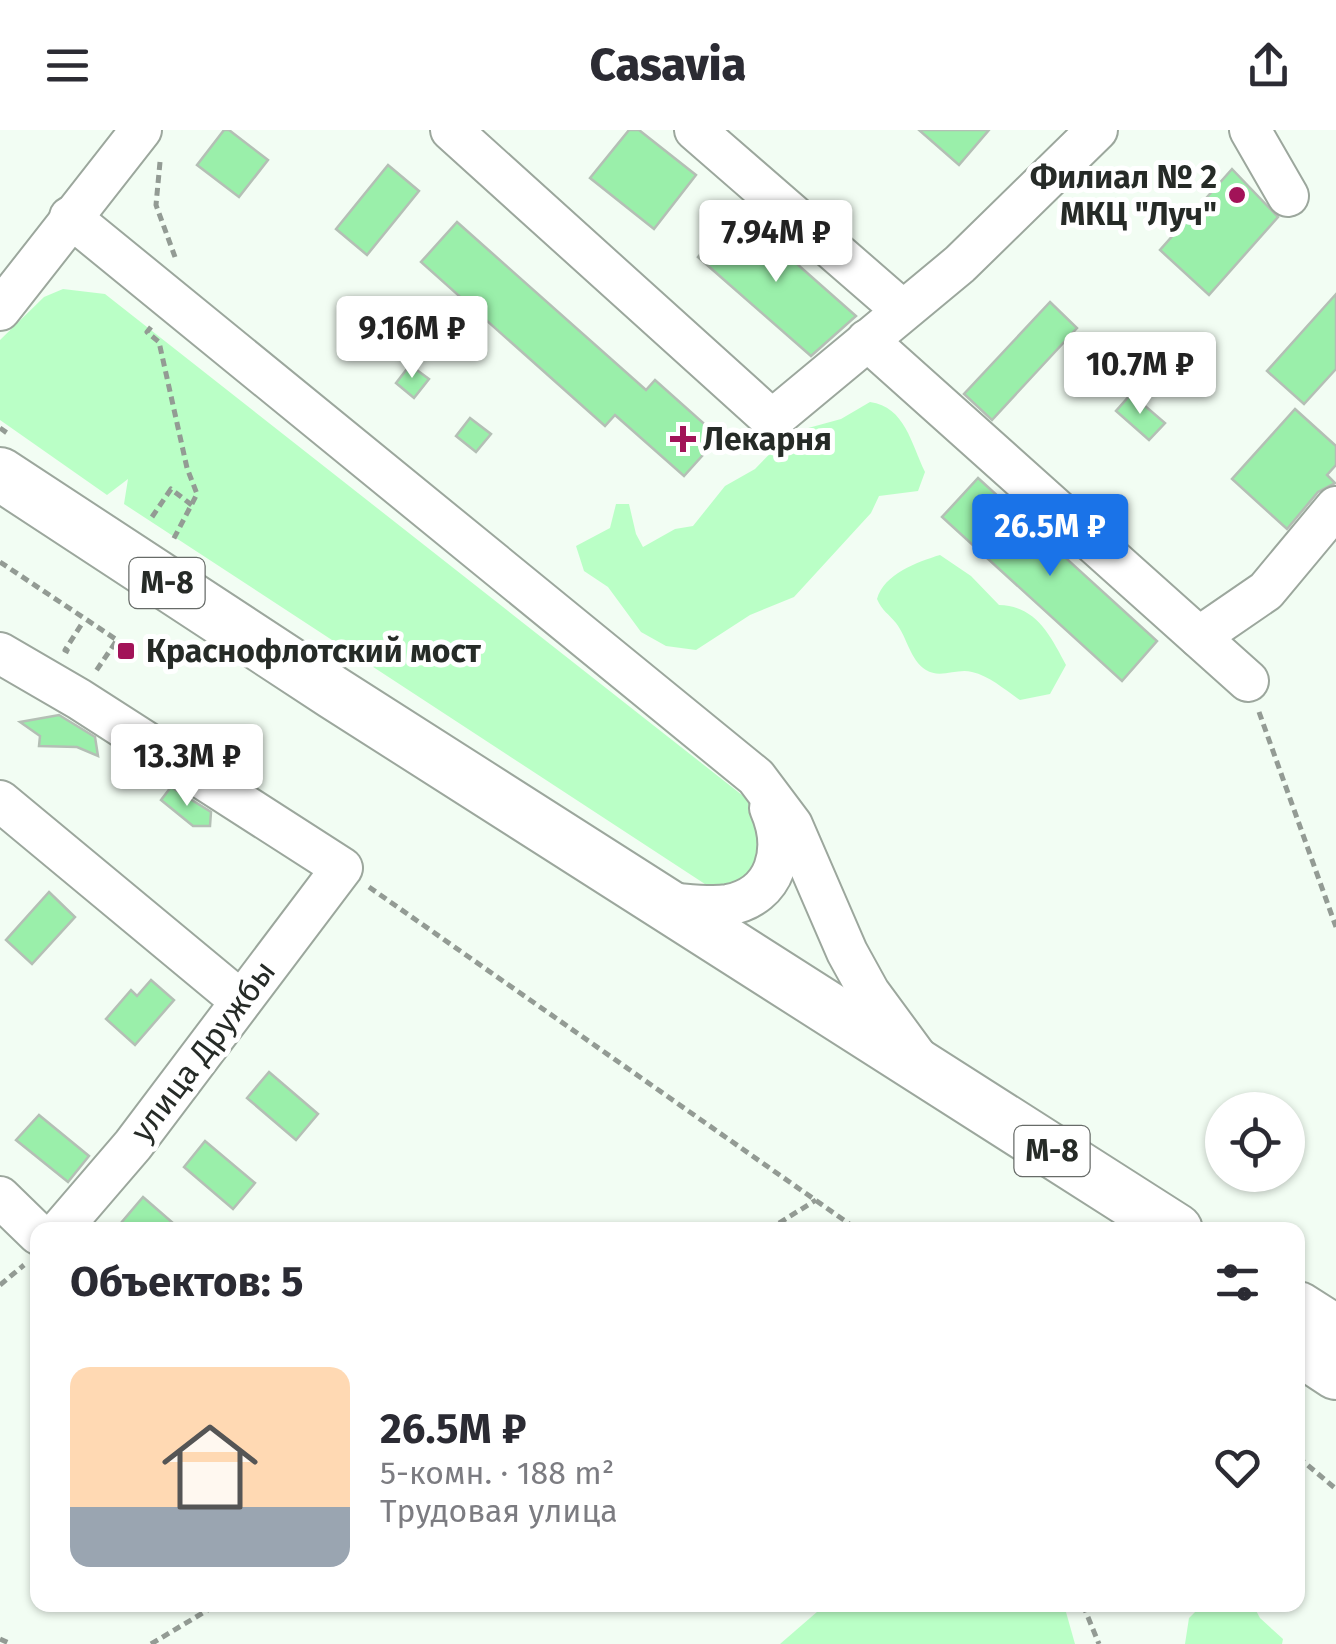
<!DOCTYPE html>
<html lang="ru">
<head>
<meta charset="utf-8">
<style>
  :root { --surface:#fff; --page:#f7f7f7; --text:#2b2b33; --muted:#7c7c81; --accent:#1a73e8 }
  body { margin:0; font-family:"Fira Sans",sans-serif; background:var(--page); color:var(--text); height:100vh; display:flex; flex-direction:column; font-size:38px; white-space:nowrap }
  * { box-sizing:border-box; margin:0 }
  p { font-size:32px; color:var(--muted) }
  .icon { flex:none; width:55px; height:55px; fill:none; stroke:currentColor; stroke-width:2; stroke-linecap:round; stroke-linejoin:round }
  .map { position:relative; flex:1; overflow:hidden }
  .drawer { position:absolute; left:30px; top:1092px; width:1275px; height:390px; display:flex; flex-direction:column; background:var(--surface); border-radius:20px; box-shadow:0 2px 8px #0004 }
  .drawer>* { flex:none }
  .fabs { position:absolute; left:1205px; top:962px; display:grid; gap:20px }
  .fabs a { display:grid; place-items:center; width:100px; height:100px; border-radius:50%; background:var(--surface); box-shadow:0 2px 8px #0004; font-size:50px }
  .price { position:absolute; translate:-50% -85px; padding:0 22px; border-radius:10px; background:#fff; color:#222; font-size:32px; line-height:65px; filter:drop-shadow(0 2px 5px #0008) }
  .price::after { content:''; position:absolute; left:50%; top:60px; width:30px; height:22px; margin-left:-15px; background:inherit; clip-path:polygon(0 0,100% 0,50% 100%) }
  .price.current { background:var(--accent); color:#fff }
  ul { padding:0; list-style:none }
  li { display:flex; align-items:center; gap:30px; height:250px; padding:0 40px }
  li span { display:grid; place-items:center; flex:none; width:280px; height:200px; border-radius:20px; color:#555 }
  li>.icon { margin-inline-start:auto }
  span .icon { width:120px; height:120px; fill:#fffc; stroke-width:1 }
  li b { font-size:42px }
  h2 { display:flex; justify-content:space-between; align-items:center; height:120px; padding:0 40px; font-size:42px }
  header { display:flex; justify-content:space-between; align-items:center; height:130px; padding:0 40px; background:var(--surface); font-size:45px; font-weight:800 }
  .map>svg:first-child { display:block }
</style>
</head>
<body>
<header><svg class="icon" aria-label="menu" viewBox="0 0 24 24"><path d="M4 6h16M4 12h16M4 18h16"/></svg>Casavia<svg class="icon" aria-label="share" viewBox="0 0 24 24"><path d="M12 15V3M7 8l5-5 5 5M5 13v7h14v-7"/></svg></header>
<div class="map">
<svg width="1336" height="1514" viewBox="0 0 1336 1514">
  <rect width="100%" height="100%" fill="#f2fdf3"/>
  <!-- green -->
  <g fill="#baffc6">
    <polygon points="63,159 105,164 742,665 764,688 762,734 731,759 708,756 124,374 128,349 107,365 0,290 0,210 44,167"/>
    <path d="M 870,272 C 905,277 911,313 925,342 L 918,361 L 879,366 L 871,383 L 794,467 L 750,485 L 696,520 L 666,516 L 641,502 L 608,457 L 584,441 L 576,416 L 610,398 L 616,374 L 629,374 L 636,404 L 643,417 L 675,399 L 693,396 L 725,356 L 755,339 L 790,303 L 841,289 Z"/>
    <path d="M 940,425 L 971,446 L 999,475 C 1036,476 1050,505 1066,535 L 1050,564 L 1020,570 C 1005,560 990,546 972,542 C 957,538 940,549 926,540 C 910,530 907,507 896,493 C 889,484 882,481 877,469 C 884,444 917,432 940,425 Z"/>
    <polygon points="825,1475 1064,1475 1075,1514 780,1514"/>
    <polygon points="1202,1475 1253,1475 1260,1488 1283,1509 1282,1514 1185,1514 1189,1488"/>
  </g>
  <!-- building -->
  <g fill="#9aefaa" stroke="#b4bfb5" stroke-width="2.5">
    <polygon points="224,0 229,0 268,30 239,67 197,35"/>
    <polygon points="629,0 639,0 696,45 654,99 590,48"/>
    <polygon points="919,0 989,0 959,35"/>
    <polygon points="388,35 419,61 367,125 336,99"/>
    <polygon points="1232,39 1278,87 1209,165 1160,120"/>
    <polygon points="737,81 856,186 811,226 698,127"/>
    <polygon points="457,92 646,260 655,250 719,307 684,346 615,285 605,296 421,132"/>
    <polygon points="1336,164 1336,239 1304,274 1267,241"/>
    <polygon points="1050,172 1077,198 992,290 964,264"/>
    <polygon points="410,235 429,249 414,268 396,253"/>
    <polygon points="1131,264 1165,293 1149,310 1116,281"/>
    <polygon points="1295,279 1336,316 1336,335 1327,345 1335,353 1318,362 1287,399 1232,349"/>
    <polygon points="470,288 491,304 476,322 456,306"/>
    <polygon points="978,348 1157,511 1122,551 942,387"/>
    <polygon points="59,585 95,607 98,626 77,617 39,616 40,606 20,592"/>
    <polygon points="171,657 211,682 210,696 193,696 161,670"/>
    <polygon points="49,762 75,787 32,834 6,810"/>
    <polygon points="151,850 174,870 135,915 106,889 131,860 137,866"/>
    <polygon points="269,942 318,984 296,1010 247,968"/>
    <polygon points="39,985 89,1026 68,1052 16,1010"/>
    <polygon points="205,1011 255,1053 233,1079 184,1037"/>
    <polygon points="143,1067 181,1100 115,1100"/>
  </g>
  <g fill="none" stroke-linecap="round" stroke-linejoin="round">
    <defs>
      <g id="minor">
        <polyline points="451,0 772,290 960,134 1097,0"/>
        <polyline points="695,0 901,179"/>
        <polyline points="1250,0 1288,66"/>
        <polyline points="70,87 756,647 792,695 847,822 869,862 916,926"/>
        <polyline points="0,180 141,0"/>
        <polyline points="867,210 1248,551"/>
        <polyline points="1199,507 1266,461 1336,377"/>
        <polyline points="0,523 79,569 342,738 133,1015 60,1100"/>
        <polyline points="0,671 241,871"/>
        <path d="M 665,773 C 685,774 709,778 728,775 C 777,766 788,719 770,678"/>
        <polyline points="0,1067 38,1104"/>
      </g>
      <g id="major">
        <polyline points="0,344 334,563 1176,1100"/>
        <polyline points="1298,1178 1336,1202"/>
        <polyline points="1298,1218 1336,1243"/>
      </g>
    </defs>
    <!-- minor casing -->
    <use href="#minor" stroke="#9ca79d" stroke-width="44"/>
    <!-- major casing -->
    <use href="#major" stroke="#9ca79d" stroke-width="56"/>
    <!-- path -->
    <g stroke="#939b94" stroke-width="5" stroke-dasharray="8 5" stroke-linecap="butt">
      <polyline points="160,32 156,75 175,127"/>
      <polyline points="151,197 147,202 159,212 187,338 197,364 172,412"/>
      <polyline points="0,298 10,305"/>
      <polyline points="152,387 171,359 193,376"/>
      <polyline points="0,432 117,510 96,541"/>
      <polyline points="69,522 65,520 83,492"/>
      <polyline points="1259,582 1336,797"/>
      <polyline points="369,757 858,1100"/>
      <polyline points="768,1100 816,1070"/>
      <polyline points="0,1155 24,1135"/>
      <polyline points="1298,1327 1336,1359"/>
      <polyline points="1083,1475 1099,1514"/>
      <polyline points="0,1509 11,1514"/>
      <polyline points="151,1514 216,1475"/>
    </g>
    <!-- minor -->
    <use href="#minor" stroke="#fff" stroke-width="40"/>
    <!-- major -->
    <use href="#major" stroke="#fff" stroke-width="52"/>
  </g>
  <!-- markers -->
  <g fill="#a21358" stroke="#fff" stroke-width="4">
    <circle cx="1237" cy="65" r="10"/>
    <path d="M678 294h10v10h10v10h-10v10h-10v-10h-10v-10h10z"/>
    <rect x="116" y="511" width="20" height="20" rx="5"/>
  </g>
  <g text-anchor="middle" stroke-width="10" stroke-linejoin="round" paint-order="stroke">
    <!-- shield labels -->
    <g fill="#fff" stroke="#676b68" stroke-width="2.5">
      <rect x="129.5" y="428" width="75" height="50" rx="8"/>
      <rect x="1014.5" y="996" width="75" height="50" rx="8"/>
    </g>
    <g font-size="30" font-weight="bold" fill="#262b27">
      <text x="167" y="463">М-8</text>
      <text x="1052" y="1031">М-8</text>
    </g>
    <!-- poi labels -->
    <g font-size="32" font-weight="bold" fill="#262b27" stroke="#fff" text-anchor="start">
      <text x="1217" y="58" text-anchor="end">Филиал № 2<tspan x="1217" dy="37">МКЦ "Луч"</tspan></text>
      <text x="703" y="320">Лекарня</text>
      <text x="146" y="532">Краснофлотский мост</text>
    </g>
    <!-- street labels -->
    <g font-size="32" fill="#262b27" stroke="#fff">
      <text transform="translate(203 921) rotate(-53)" y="11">улица Дружбы</text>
    </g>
  </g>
</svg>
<div class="fabs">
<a><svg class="icon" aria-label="locate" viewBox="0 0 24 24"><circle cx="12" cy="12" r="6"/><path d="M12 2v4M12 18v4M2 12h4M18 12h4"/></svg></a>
</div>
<b class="price" style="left:776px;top:155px">7.94M ₽</b>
<b class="price" style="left:412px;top:251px">9.16M ₽</b>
<b class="price" style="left:1140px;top:287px">10.7M ₽</b>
<b class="price current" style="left:1050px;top:449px">26.5M ₽</b>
<b class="price" style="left:187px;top:679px">13.3M ₽</b>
<section class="drawer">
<h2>Объектов: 5<svg class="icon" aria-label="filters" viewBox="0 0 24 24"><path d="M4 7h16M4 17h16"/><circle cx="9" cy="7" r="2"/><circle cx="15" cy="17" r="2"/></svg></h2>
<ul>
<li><span style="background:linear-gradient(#ffd9b3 70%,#9aa5b1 0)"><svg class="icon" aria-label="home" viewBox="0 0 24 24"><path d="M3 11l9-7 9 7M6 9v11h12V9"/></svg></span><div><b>26.5M ₽</b><p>5-комн. · 188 m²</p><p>Трудовая улица</p></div><svg class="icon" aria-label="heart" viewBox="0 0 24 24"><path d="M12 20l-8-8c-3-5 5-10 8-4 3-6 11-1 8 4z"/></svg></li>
</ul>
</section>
</div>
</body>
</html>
